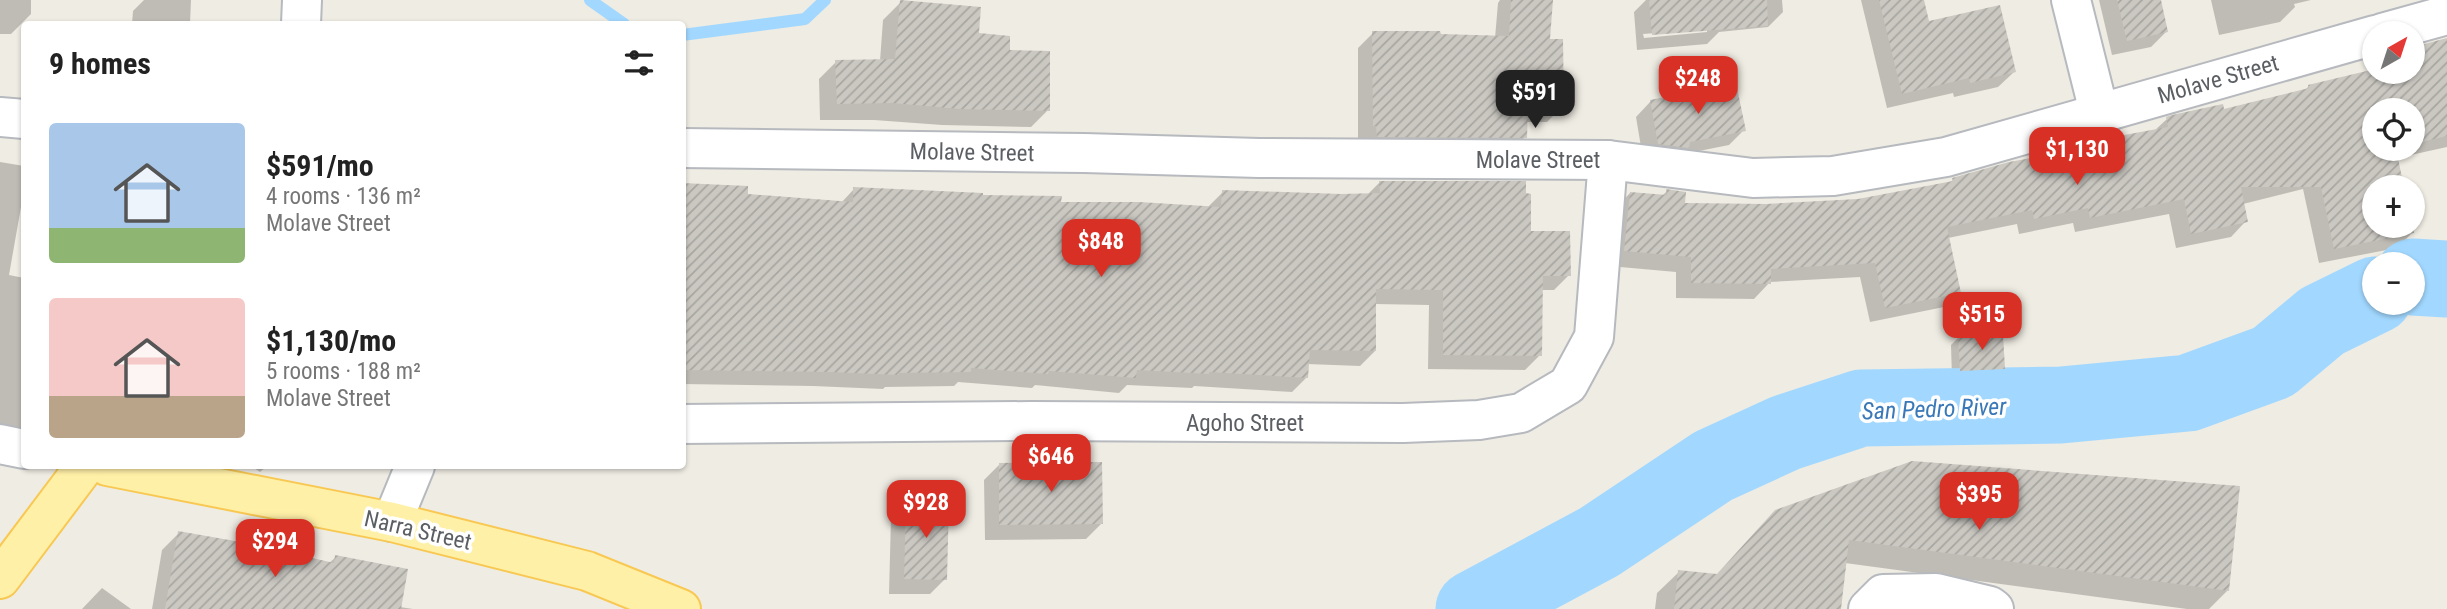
<!DOCTYPE html>
<html lang="en">
<head>
<meta charset="utf-8">
<style>
  :root { --surface:#fff; --page:#f2f2f2; --text:#222; --muted:#767676; --accent:#d93025 }
  body { margin:0; font-family:"Roboto Condensed",sans-serif; background:var(--page); color:var(--text); height:100vh; display:flex; flex-direction:column; font-size:26px; white-space:nowrap }
  * { box-sizing:border-box; margin:0 }
  p { font-size:23px; color:var(--muted) }
  .icon { flex:none; width:38px; height:38px; fill:none; stroke:currentColor; stroke-width:2; stroke-linecap:round; stroke-linejoin:round }
  .map { position:relative; flex:1; overflow:hidden }
  .panel { position:absolute; left:21px; top:21px; width:665px; height:448px; display:flex; flex-direction:column; background:var(--surface); border-radius:7px; box-shadow:0 2px 5px #0004 }
  .panel>* { flex:none }
  .needle { width:46px; rotate:39deg }
  .tools { position:absolute; left:2362px; top:21px; display:grid; gap:14px }
  .tools a { display:grid; place-items:center; width:63px; height:63px; border-radius:50%; background:var(--surface); box-shadow:0 2px 5px #0004; font-size:35px }
  .price { position:absolute; translate:-50% -60px; padding:0 16px; border-radius:14px; background:var(--accent); color:#fff; font-size:23px; line-height:46px; filter:drop-shadow(0 2px 4px #0008) }
  .price::after { content:''; position:absolute; left:50%; top:42px; width:21px; height:16px; margin-left:-10px; background:inherit; clip-path:polygon(0 0,100% 0,50% 100%) }
  .price.selected { background:#222; color:#fff }
  ul { padding:0; list-style:none }
  li { display:flex; align-items:center; gap:21px; height:175px; padding:0 28px }
  li span { display:grid; place-items:center; flex:none; width:196px; height:140px; border-radius:7px; color:#555 }
  li>.icon { margin-inline-start:auto }
  span .icon { width:84px; height:84px; fill:#fffc; stroke-width:1 }
  li b { font-size:30px }
  h2 { display:flex; justify-content:space-between; align-items:center; height:84px; padding:0 28px; font-size:30px }
  .map>svg:first-child { display:block }
</style>
</head>
<body>
<div class="map">
<svg width="2447" height="609" viewBox="0 0 2447 609">
  <defs>
    <pattern id="building-hatch" width="6" height="6" patternUnits="userSpaceOnUse" patternTransform="scale(1.75)"><rect width="6" height="6" fill="#cbc8c2"/><path d="M-1 1l2-2M0 6l6-6M5 7l2-2" fill="none" stroke="#a8a6a1"/></pattern>
  </defs>
  <rect width="100%" height="100%" fill="#efece3"/>
  <!-- shadow -->
  <g fill="#0003" fill-rule="evenodd">
    <polygon points="0,0 31,0 31,14 11,34 0,34"/>
    <polygon points="144,0 191,0 190,24 132,24 133,11"/>
    <polygon points="1500,0 1551,0 1548,40 1562,107 1547,122 1526,122 1525,137 1510,152 1358,141 1358,48 1373,33 1495,38 1498,3"/>
    <path d="M 1646,0 L 1782,0 L 1783,12 L 1768,27 L 1719,32 L 1707,44 L 1637,50 L 1634,12 ZM 1707,29 L 1707,32 L 1644,38 L 1643,34 Z"/>
    <polygon points="1861,0 1922,0 1928,23 2014,72 1998,87 1954,97 1953,93 1887,108"/>
    <polygon points="2099,0 2159,0 2166,32 2151,47 2112,55"/>
    <polygon points="2211,0 2311,0 2294,4 2295,7 2280,22 2219,35"/>
    <polygon points="901,2 977,35 1008,52 1048,110 1031,127 942,125 874,120 820,120 819,79 836,62 880,61 883,20"/>
    <path d="M 2447,39 L 2447,147 L 2397,158 L 2403,187 L 2375,187 L 2375,226 L 2411,226 L 2412,233 L 2397,248 L 2319,263 L 2303,189 L 2243,204 L 2246,221 L 2231,237 L 2176,248 L 2169,214 L 2075,232 L 2073,223 L 2019,234 L 2017,224 L 1948,238 L 1959,292 L 1944,307 L 1870,322 L 1860,277 L 1770,282 L 1754,299 L 1676,298 L 1676,272 L 1609,266 L 1615,209 L 1630,193 L 1662,196 L 1667,191 L 1683,205 L 1766,206 L 1858,200 L 1949,183 L 1953,180 L 2070,153 L 2076,146 L 2154,131 L 2167,119 L 2223,111 L 2304,91 L 2309,86 L 2372,72 L 2375,69 L 2375,72 L 2413,72 ZM 2375,110 L 2413,110 L 2413,149 L 2375,149 Z"/>
    <polygon points="1651,101 1744,130 1729,145 1679,155 1643,159 1636,117"/>
    <polygon points="0,162 24,166 24,190 9,275 24,278 24,428 15,438 0,435"/>
    <polygon points="1380,182 1529,233 1569,275 1554,290 1541,290 1540,355 1525,370 1428,369 1429,305 1375,304 1375,351 1360,366 1307,364 1307,377 1292,392 1194,386 1192,388 1127,385 1119,393 1035,385 1032,388 958,382 954,386 885,387 883,389 813,386 682,384 682,185 746,195 841,203 854,189 1060,204 1207,208 1223,192 1367,195"/>
    <polygon points="1959,337 2003,368 1995,376 1952,378 1951,345"/>
    <polygon points="999,465 1101,524 1086,539 985,540 984,480"/>
    <polygon points="251,466 267,466 260,472"/>
    <polygon points="907,502 945,579 930,594 889,594 891,517"/>
    <polygon points="1776,512 2228,590 2209,609 2187,609 1845,563 1840,609 1655,609 1657,593 1679,572 1716,576"/>
    <polygon points="179,533 329,563 336,557 400,607 413,609 152,609 162,550"/>
    <polygon points="102,588 131,609 82,609"/>
  </g>
  <g fill="none" stroke-linecap="round" stroke-linejoin="round">
    <!-- stream -->
    <g stroke="#a2d8ff" stroke-width="12">
      <polyline points="590,0 624,24"/>
      <polyline points="682,35 805,19 825,0"/>
    </g>
    <!-- river -->
    <g stroke="#a2d8ff" stroke-width="77">
      <polyline points="2413,277 2447,279"/>
      <polyline points="1474,609 1599,542 1713,466 1785,433 1861,408 2061,405 2188,393 2273,362 2322,321 2375,295"/>
    </g>
  </g>
  <!-- building -->
  <g fill="url(#building-hatch)">
    <polygon points="900,0 981,7 979,33 1010,36 1010,50 1050,51 1050,111 960,109 892,103 837,104 835,60 895,59"/>
    <polygon points="1511,0 1553,0 1550,39 1563,39 1564,107 1528,107 1527,138 1377,137 1376,126 1373,126 1372,31 1440,31 1441,34 1509,36"/>
    <polygon points="1649,0 1767,0 1768,26 1652,35"/>
    <polygon points="1879,0 1924,0 1929,21 2000,5 2016,72 1970,83 1969,78 1902,94"/>
    <polygon points="2117,0 2161,0 2168,32 2127,41"/>
    <polygon points="2447,38 2447,136 2413,144 2413,110 2375,110 2375,149 2396,149 2404,187 2375,187 2375,226 2413,226 2414,233 2334,249 2321,187 2241,187 2248,222 2191,234 2184,199 2090,218 2088,208 2034,219 2032,210 1947,227 1961,293 1885,308 1875,263 1771,269 1771,284 1691,283 1691,257 1624,251 1630,192 1667,195 1666,189 1686,192 1685,203 1766,204 1858,199 1953,181 1952,178 2009,162 2076,150 2075,144 2168,127 2166,117 2172,115 2223,104 2224,109 2309,88 2308,85 2375,69 2375,72 2413,72 2413,47"/>
    <polygon points="1736,83 1746,131 1690,142 1689,148 1658,144 1650,100"/>
    <polygon points="1379,181 1526,181 1526,193 1531,194 1531,231 1570,231 1571,276 1543,276 1542,356 1443,355 1443,290 1376,289 1376,351 1310,350 1308,378 1209,372 1209,374 1137,370 1136,378 1049,371 1048,374 971,368 971,372 899,373 899,375 829,372 682,370 682,183 748,186 748,194 853,202 853,187 983,193 983,195 1062,196 1061,202 1139,202 1221,207 1222,190 1341,194 1380,193"/>
    <polygon points="2003,334 2005,369 1960,371 1958,336"/>
    <polygon points="1912,461 2240,486 2229,591 1849,540 1841,609 1674,609 1678,570 1717,574 1775,510"/>
    <polygon points="1102,462 1103,524 999,525 999,463"/>
    <polygon points="906,500 949,501 947,580 904,579"/>
    <polygon points="178,531 252,544 334,563 335,555 408,569 401,609 165,609"/>
  </g>
  <g fill="none" stroke-linecap="round" stroke-linejoin="round">
    <defs>
      <g id="minor">
        <polyline points="2071,0 2099,112"/>
        <polyline points="301,24 302,0"/>
        <polyline points="2382,33 2447,15"/>
        <polyline points="0,117 24,119"/>
        <polyline points="682,148 1084,153 1259,158 1608,160 1753,178 1833,176 1946,157 2375,35"/>
        <polyline points="682,424 1031,421 1403,423 1479,420 1521,413 1568,385 1594,337 1608,160"/>
        <polyline points="0,444 24,449"/>
        <polyline points="392,522 415,466"/>
        <polyline points="1868,609 1883,594 1936,593 1990,606 1994,609"/>
      </g>
      <g id="major">
        <polyline points="107,466 392,522 587,571 681,609"/>
        <polyline points="0,579 85,466"/>
      </g>
    </defs>
    <!-- minor casing -->
    <use href="#minor" stroke="#b6b9be" stroke-width="42"/>
    <!-- major casing -->
    <use href="#major" stroke="#f8c852" stroke-width="42"/>
    <!-- minor -->
    <use href="#minor" stroke="#fff" stroke-width="38"/>
    <!-- major -->
    <use href="#major" stroke="#fff0a7" stroke-width="38"/>
  </g>
  <g text-anchor="middle" stroke-width="7" stroke-linejoin="round" paint-order="stroke">
    <!-- street labels -->
    <g font-size="23" fill="#5b5f64" stroke="#fff">
      <text transform="translate(2218 79) rotate(-16)" y="8">Molave Street</text>
      <text transform="translate(972 152) rotate(1)" y="8">Molave Street</text>
      <text x="1538" y="168">Molave Street</text>
      <text x="1245" y="431">Agoho Street</text>
      <text transform="translate(418 530) rotate(13)" y="8">Narra Street</text>
    </g>
    <!-- water labels -->
    <g font-size="24" font-style="italic" fill="#3a78b7" stroke="#fff">
      <text transform="translate(1934 409) rotate(-2)" y="8">San Pedro River</text>
    </g>
  </g>
</svg>
<div class="tools">
<a><svg class="needle" viewBox="-14 -14 28 28"><path d="M0-13l5 13h-10z" fill="#e53935"/><path d="M0 13l5-13h-10z" fill="#767676"/></svg></a>
<a><svg class="icon" aria-label="locate" viewBox="0 0 24 24"><circle cx="12" cy="12" r="6"/><path d="M12 2v4M12 18v4M2 12h4M18 12h4"/></svg></a>
<a>+</a>
<a>−</a>
</div>
<b class="price" style="left:1698px;top:116px">$248</b>
<b class="price selected" style="left:1535px;top:130px">$591</b>
<b class="price" style="left:2077px;top:187px">$1,130</b>
<b class="price" style="left:1101px;top:279px">$848</b>
<b class="price" style="left:1982px;top:352px">$515</b>
<b class="price" style="left:1051px;top:494px">$646</b>
<b class="price" style="left:1979px;top:532px">$395</b>
<b class="price" style="left:926px;top:540px">$928</b>
<b class="price" style="left:275px;top:579px">$294</b>
<section class="panel">
<h2>9 homes<svg class="icon" aria-label="filters" viewBox="0 0 24 24"><path d="M4 7h16M4 17h16"/><circle cx="9" cy="7" r="2"/><circle cx="15" cy="17" r="2"/></svg></h2>
<ul>
<li><span style="background:linear-gradient(#a9c7e8 75%,#8fb573 0)"><svg class="icon" aria-label="home" viewBox="0 0 24 24"><path d="M3 11l9-7 9 7M6 9v11h12V9"/></svg></span><div><b>$591/mo</b><p>4 rooms · 136 m²</p><p>Molave Street</p></div></li>
<li><span style="background:linear-gradient(#f6c9c9 70%,#b9a48a 0)"><svg class="icon" aria-label="home" viewBox="0 0 24 24"><path d="M3 11l9-7 9 7M6 9v11h12V9"/></svg></span><div><b>$1,130/mo</b><p>5 rooms · 188 m²</p><p>Molave Street</p></div></li>
</ul>
</section>
</div>
</body>
</html>
